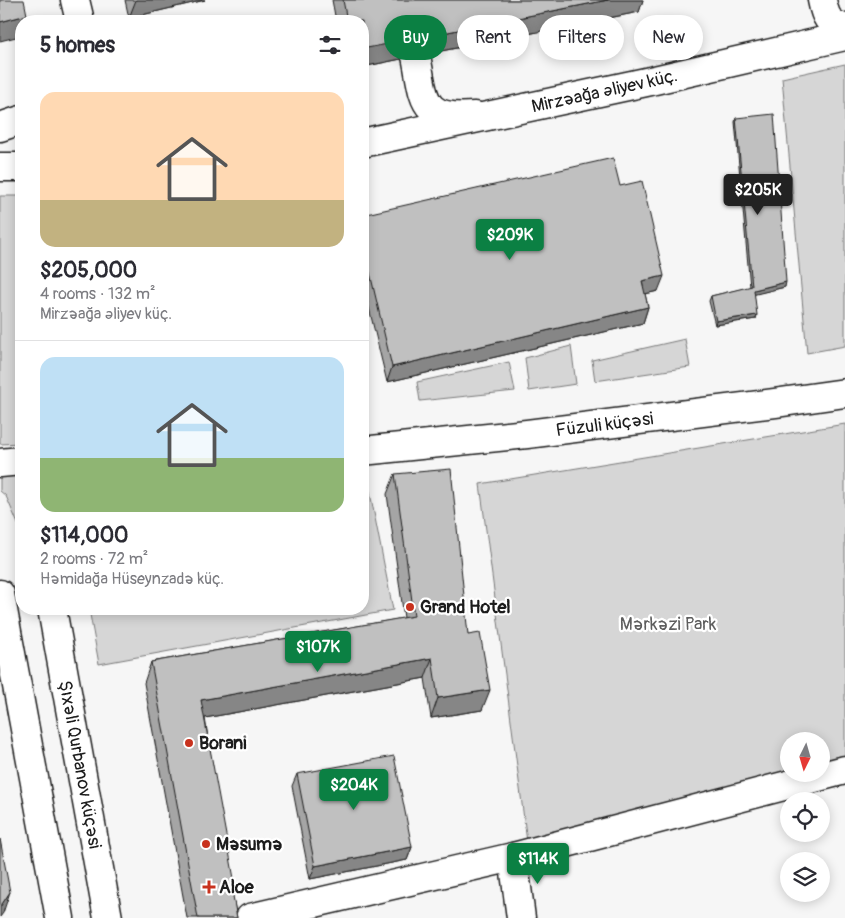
<!DOCTYPE html>
<html lang="en">
<head>
<meta charset="utf-8">
<style>
  :root { --surface:#fff; --page:#f2f2f3; --text:#2b2b33; --muted:#7c7c81; --line:#e1e1e2; --accent:#0b8043 }
  body { margin:0; font-family:Pangolin,sans-serif; background:var(--page); color:var(--text); height:100vh; display:flex; flex-direction:column; font-size:19px; white-space:nowrap }
  * { box-sizing:border-box; margin:0 }
  p { font-size:16px; color:var(--muted) }
  .icon { flex:none; width:28px; height:28px; fill:none; stroke:currentColor; stroke-width:2; stroke-linecap:round; stroke-linejoin:round }
  .map { position:relative; flex:1; overflow:hidden }
  .side { position:absolute; left:15px; top:15px; width:354px; height:600px; display:flex; flex-direction:column; background:var(--surface); border-radius:20px; box-shadow:0 2px 12px #0003 }
  .side>* { flex:none }
  .top-card { position:absolute; left:384px; top:15px; width:386px; height:45px; display:flex; gap:10px }
  .needle { width:32px; rotate:185deg }
  .tools { position:absolute; left:780px; top:732px; display:grid; gap:10px }
  .tools a { display:grid; place-items:center; width:50px; height:50px; border-radius:50%; background:var(--surface); box-shadow:0 2px 12px #0003; font-size:25px }
  .price { position:absolute; translate:-50% -42px; padding:0 11px; border-radius:5px; background:var(--accent); color:#fff; font-size:16px; line-height:32px; filter:drop-shadow(0 1px 2px #0008) }
  .price::after { content:''; position:absolute; left:50%; top:30px; width:15px; height:11px; margin-left:-8px; background:inherit; clip-path:polygon(0 0,100% 0,50% 100%) }
  .price.selected { background:#222; color:#fff }
  ul { padding:0; list-style:none }
  li { display:grid; align-content:center; gap:10px; height:265px; padding:0 25px }
  li+li { border-top:1px solid var(--line) }
  li span { display:grid; place-items:center; height:155px; border-radius:15px; color:#555 }
  li>.icon { margin-inline-start:auto }
  span .icon { width:90px; height:90px; fill:#fffc; stroke-width:1 }
  li b { font-size:21px }
  h2 { display:flex; justify-content:space-between; align-items:center; height:60px; padding:0 25px; font-size:21px }
  .pill { padding:0 18px; border-radius:22px; background:var(--surface); box-shadow:0 2px 12px #0003; font-size:18px; line-height:45px }
  .pill.selected { background:var(--accent); color:#fff }
  .map>svg:first-child { display:block }
</style>
</head>
<body>
<div class="map">
<svg width="845" height="918" viewBox="0 0 845 918">
  <rect width="100%" height="100%" fill="#f6f6f6"/>
  <filter id="ink" filterUnits="userSpaceOnUse"><feTurbulence type="fractalNoise" baseFrequency=".02" numOctaves="2"/><feDisplacementMap in="SourceGraphic" scale="10" xChannelSelector="R" yChannelSelector="G"/><feConvolveMatrix kernelMatrix="1 2 1 2 8 2 1 2 1" color-interpolation-filters="sRGB"/></filter>
  <g filter="url(#ink)">
    <!-- green -->
    <g fill="#d6d6d6" stroke="#797979">
      <polygon points="845,64 845,346 807,353 782,78"/>
      <polygon points="0,196 21,196 21,443 0,444"/>
      <polygon points="685,339 690,367 595,381 592,360"/>
      <polygon points="571,346 576,384 529,391 525,358"/>
      <polygon points="509,362 515,391 420,401 417,382"/>
      <polygon points="845,424 845,760 821,766 821,741 789,741 789,774 527,842 480,484"/>
      <polygon points="21,472 21,531 6,496 0,491 0,473"/>
      <polygon points="367,477 393,610 99,664 89,609 362,609 362,478"/>
    </g>
    <g fill="none" stroke-linecap="round" stroke-linejoin="round">
      <defs>
        <g id="minor">
          <path d="M 822,0 C 825,16 828,24 845,28"/>
          <path d="M 416,56 C 425,100 420,120 475,116"/>
          <polyline points="513,857 521,918"/>
          <polyline points="250,918 513,857 845,770"/>
        </g>
        <g id="primary">
          <polyline points="75,0 80,21"/>
          <polyline points="0,127 21,120"/>
          <path id="s1" d="M 362,143 L 646,82 L 845,36"/>
          <polyline points="0,167 21,167"/>
          <path id="s2" d="M 362,451 L 527,434 L 775,403 L 845,393"/>
          <polyline points="0,463 21,461"/>
          <polyline points="0,594 60,918"/>
          <path id="s3" d="M 52,609 L 108,918"/>
        </g>
      </defs>
      <!-- minor casing -->
      <use href="#minor" stroke="#1c1c1c" stroke-width="31"/>
      <!-- primary casing -->
      <use href="#primary" stroke="#1c1c1c" stroke-width="31"/>
      <!-- minor -->
      <use href="#minor" stroke="#fff" stroke-width="28"/>
      <!-- primary -->
      <use href="#primary" stroke="#fff" stroke-width="28"/>
    </g>
    <!-- wall -->
    <g fill="#a5a5a5" stroke="#1c1c1c">
      <polygon points="125,0 205,0 129,18"/>
      <polygon points="332,0 643,0 639,12 431,53 428,46 422,41 413,41 406,44 401,59 362,67 362,21 336,21"/>
      <polygon points="736,118 785,287 754,294 756,319 715,325 709,301 711,296 750,287 735,122"/>
      <polygon points="620,186 658,291 645,294 648,307 643,323 387,382 362,279 362,215"/>
      <polygon points="395,474 468,635 482,710 431,718 425,678 205,718 232,893 237,918 187,918 144,683 151,662 404,618 387,494"/>
      <polygon points="297,774 412,847 407,860 310,879 292,786"/>
    </g>
    <!-- shaded-wall -->
    <g fill="#868686" stroke="#1c1c1c">
      <polygon points="136,0 205,0 129,18"/>
      <polygon points="608,0 643,0 639,12 431,53 438,34"/>
      <polygon points="27,15 25,21 21,21 21,31 20,36 0,41 0,22"/>
      <polygon points="420,21 429,22 422,41 413,41 406,44 401,59 362,67 362,49 409,31 413,25"/>
      <polygon points="664,276 658,291 636,296 642,281"/>
      <polygon points="786,282 785,287 752,295 754,290"/>
      <polygon points="648,307 643,323 387,382 392,367"/>
      <polygon points="757,315 756,319 715,325 716,321"/>
      <polygon points="432,658 425,678 194,720 201,700"/>
      <polygon points="490,690 482,710 431,718 438,698"/>
      <polygon points="412,847 407,860 310,879 315,866"/>
      <polygon points="235,884 228,904 231,885"/>
      <polygon points="10,892 3,913 0,917 0,907"/>
    </g>
    <!-- building -->
    <g fill="#c0c0c0" stroke="#1c1c1c">
      <polygon points="0,0 24,0 27,15 0,22"/>
      <polygon points="343,0 608,0 438,34 435,27 429,22 420,21 413,25 409,31 408,40 362,49 362,21 347,21"/>
      <polygon points="774,114 786,282 754,290 757,315 716,321 711,296 752,286 736,118"/>
      <polygon points="613,158 620,186 642,181 664,276 642,281 648,307 392,367 362,239 362,215"/>
      <polygon points="451,469 468,635 480,633 490,690 438,698 432,658 201,700 235,884 231,885 237,918 198,918 151,662 414,616 395,474"/>
      <polygon points="394,756 412,847 315,866 297,774"/>
      <polygon points="0,839 10,892 0,907"/>
    </g>
  </g>
  <!-- markers -->
  <g fill="#c8321e" stroke="#fff" stroke-width="2">
    <circle cx="410" cy="607" r="5"/>
    <circle cx="189" cy="743" r="5"/>
    <circle cx="206" cy="844" r="5"/>
    <path d="M206.5 879.5h5v5h5v5h-5v5h-5v-5h-5v-5h5z"/>
  </g>
  <g text-anchor="middle" stroke-width="4.5" stroke-linejoin="round" paint-order="stroke">
    <!-- street labels -->
    <g font-size="18" fill="#1c1c1c" stroke="#fff">
      <text dy="6" stroke="none"><textPath href="#s1" startOffset="248">Mirzəağa Əliyev küç.</textPath></text>
      <text dy="6" stroke="none"><textPath href="#s2" startOffset="244">Füzuli küçəsi</textPath></text>
      <text dy="6" stroke="none"><textPath href="#s3" startOffset="158">Şıxəli Qurbanov küçəsi</textPath></text>
    </g>
    <!-- poi labels -->
    <g font-size="18" font-weight="bold" fill="#1c1c1c" stroke="#fff" text-anchor="start">
      <text x="420" y="613">Grand Hotel</text>
      <text x="199" y="749">Borani</text>
      <text x="216" y="850">Məsumə</text>
      <text x="219" y="893">Aloe</text>
    </g>
    <!-- park labels -->
    <g font-size="18" fill="#5d5d5d" stroke="#fff">
      <text x="668" y="630">Mərkəzi Park</text>
    </g>
  </g>
</svg>
<div class="tools">
<a><svg class="needle" viewBox="-14 -14 28 28"><path d="M0-13l5 13h-10z" fill="#e53935"/><path d="M0 13l5-13h-10z" fill="#7c7c81"/></svg></a>
<a><svg class="icon" aria-label="locate" viewBox="0 0 24 24"><circle cx="12" cy="12" r="6"/><path d="M12 2v4M12 18v4M2 12h4M18 12h4"/></svg></a>
<a><svg class="icon" aria-label="layers" viewBox="0 0 24 24"><path d="M12 4l9 5-9 5-9-5zM3 14l9 5 9-5"/></svg></a>
</div>
<b class="price selected" style="left:758px;top:216px">$205K</b>
<b class="price" style="left:510px;top:261px">$209K</b>
<b class="price" style="left:318px;top:673px">$107K</b>
<b class="price" style="left:354px;top:811px">$204K</b>
<b class="price" style="left:538px;top:885px">$114K</b>
<div class="top-card">
<a class="pill selected">Buy</a>
<a class="pill">Rent</a>
<a class="pill">Filters</a>
<a class="pill">New</a>
</div>
<section class="side">
<h2>5 homes<svg class="icon" aria-label="filters" viewBox="0 0 24 24"><path d="M4 7h16M4 17h16"/><circle cx="9" cy="7" r="2"/><circle cx="15" cy="17" r="2"/></svg></h2>
<ul>
<li><span style="background:linear-gradient(#ffd9b3 70%,#c2b280 0)"><svg class="icon" aria-label="home" viewBox="0 0 24 24"><path d="M3 11l9-7 9 7M6 9v11h12V9"/></svg></span><div><b>$205,000</b><p>4 rooms · 132 m²</p><p>Mirzəağa Əliyev küç.</p></div></li>
<li><span style="background:linear-gradient(#bfe0f5 65%,#8fb573 0)"><svg class="icon" aria-label="home" viewBox="0 0 24 24"><path d="M3 11l9-7 9 7M6 9v11h12V9"/></svg></span><div><b>$114,000</b><p>2 rooms · 72 m²</p><p>Həmidağa Hüseynzadə küç.</p></div></li>
</ul>
</section>
</div>
</body>
</html>
